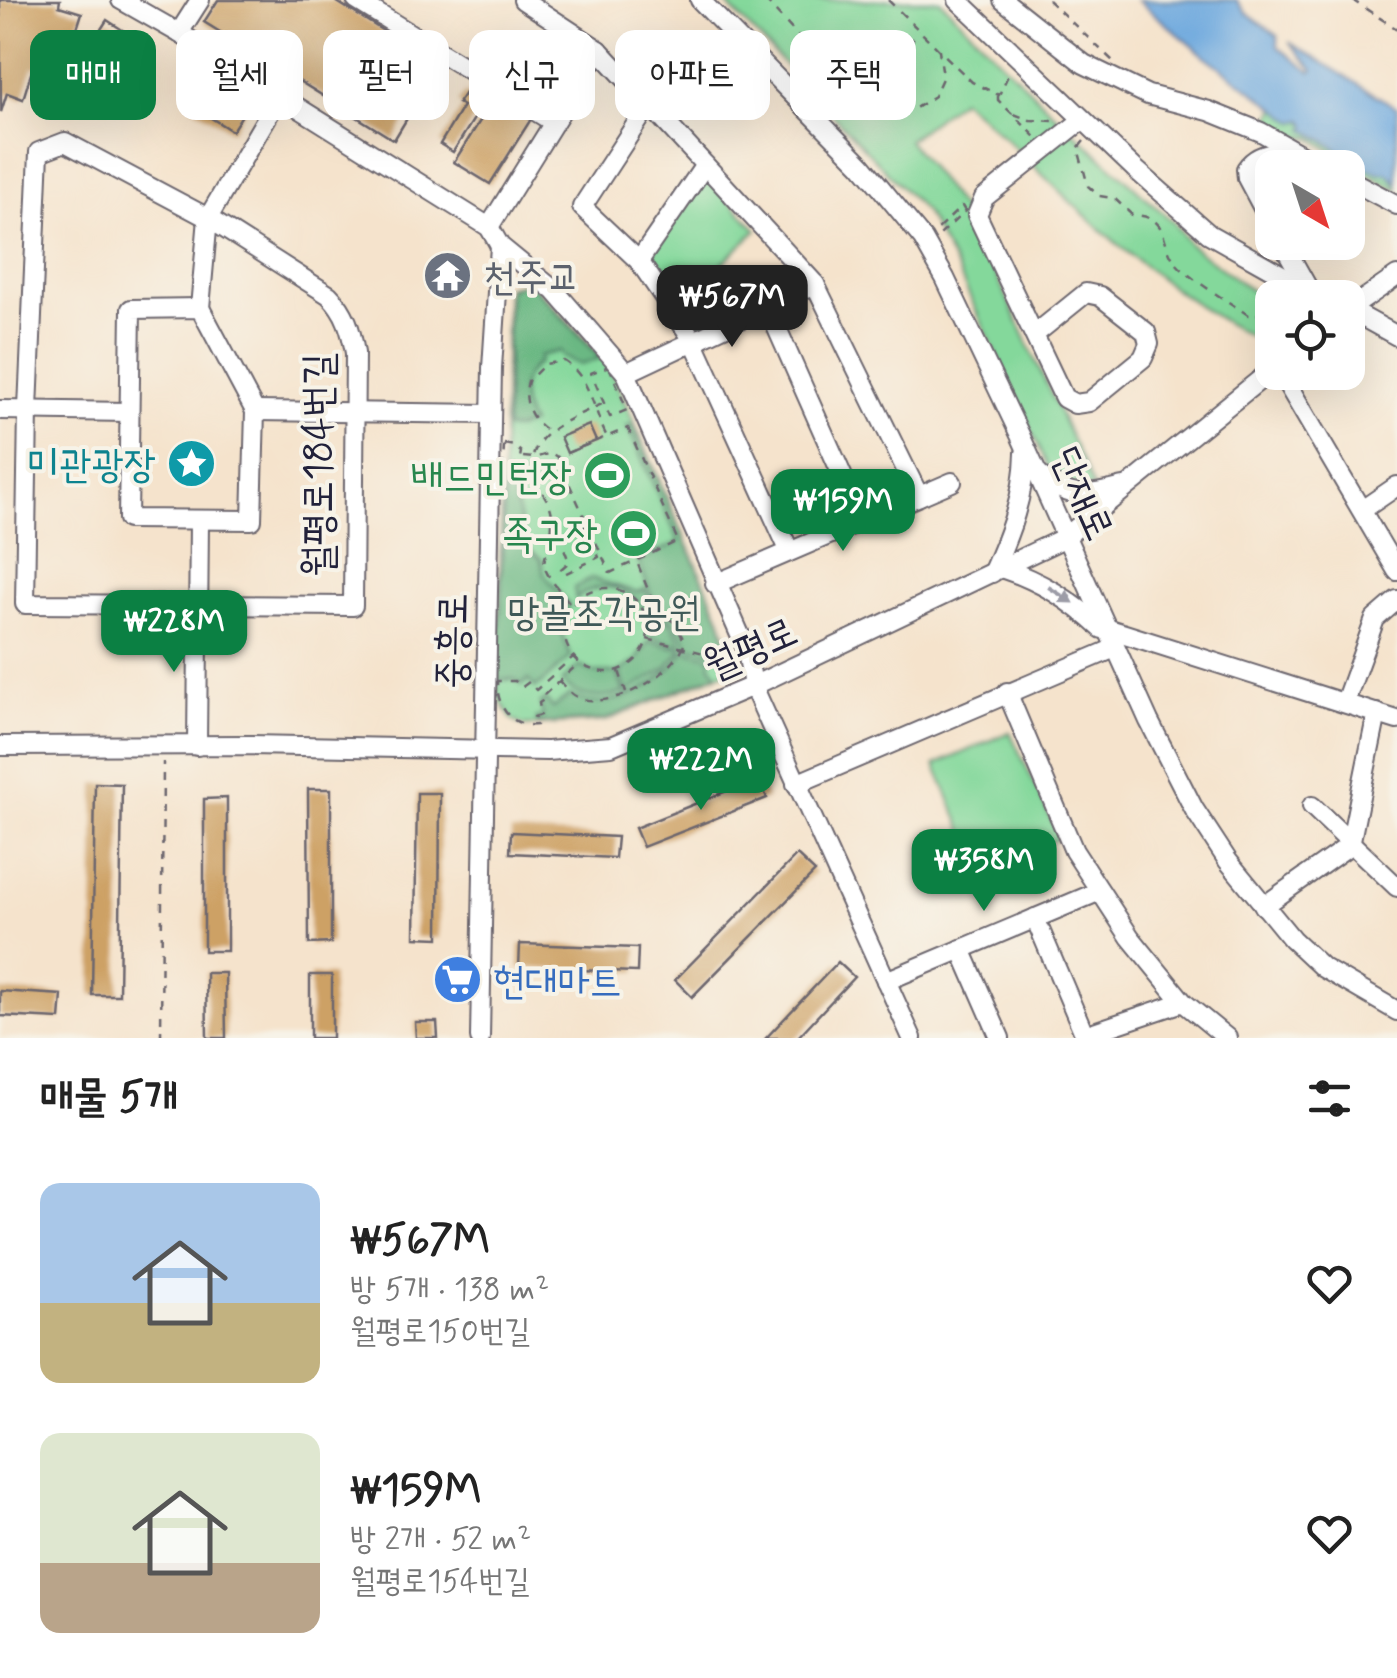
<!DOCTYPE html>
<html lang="ko">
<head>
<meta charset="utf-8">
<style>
  :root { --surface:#fff; --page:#f6f6f6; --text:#222; --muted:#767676; --accent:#0b8043 }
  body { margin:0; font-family:Mynerve,"Poor Story",sans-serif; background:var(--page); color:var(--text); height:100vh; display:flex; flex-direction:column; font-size:38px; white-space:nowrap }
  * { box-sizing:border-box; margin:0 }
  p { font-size:32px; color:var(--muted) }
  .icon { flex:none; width:55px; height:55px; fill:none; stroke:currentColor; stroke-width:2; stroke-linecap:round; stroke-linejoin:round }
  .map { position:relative; height:1038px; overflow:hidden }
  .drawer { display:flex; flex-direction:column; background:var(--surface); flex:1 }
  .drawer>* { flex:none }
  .guide { position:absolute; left:30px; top:30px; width:1338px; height:90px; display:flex; gap:20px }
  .needle { width:65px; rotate:141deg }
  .fabs { position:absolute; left:1255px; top:150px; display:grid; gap:20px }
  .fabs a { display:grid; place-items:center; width:110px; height:110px; border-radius:20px; background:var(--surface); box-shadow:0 10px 40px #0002; font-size:50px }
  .price { position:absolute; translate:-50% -85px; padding:0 22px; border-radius:20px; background:var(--accent); color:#fff; font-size:32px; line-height:65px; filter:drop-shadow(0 2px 5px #0008) }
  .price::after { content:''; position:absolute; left:50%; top:60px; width:30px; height:22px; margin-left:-15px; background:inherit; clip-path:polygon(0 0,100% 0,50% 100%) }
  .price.active { background:#222; color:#fff }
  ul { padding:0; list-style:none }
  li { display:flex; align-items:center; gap:30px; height:250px; padding:0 40px }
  li span { display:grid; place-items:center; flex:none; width:280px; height:200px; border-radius:20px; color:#555 }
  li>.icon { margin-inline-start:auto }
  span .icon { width:120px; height:120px; fill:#fffc; stroke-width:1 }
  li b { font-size:42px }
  h2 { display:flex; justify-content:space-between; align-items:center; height:120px; padding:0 40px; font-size:42px }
  .chip { padding:0 35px; border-radius:20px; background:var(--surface); box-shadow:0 10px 40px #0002; font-size:35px; line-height:90px }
  .chip.active { background:var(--accent); color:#fff }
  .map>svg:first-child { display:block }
</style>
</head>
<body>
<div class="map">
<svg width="1397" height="1038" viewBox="0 0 1397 1038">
  <rect width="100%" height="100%" fill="#f7f3e8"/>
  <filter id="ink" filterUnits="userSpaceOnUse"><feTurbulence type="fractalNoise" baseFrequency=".01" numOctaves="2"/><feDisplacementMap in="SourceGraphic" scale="20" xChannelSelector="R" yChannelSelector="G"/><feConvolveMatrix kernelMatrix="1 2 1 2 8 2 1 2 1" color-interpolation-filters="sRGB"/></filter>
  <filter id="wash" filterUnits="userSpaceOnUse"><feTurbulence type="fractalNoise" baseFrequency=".0048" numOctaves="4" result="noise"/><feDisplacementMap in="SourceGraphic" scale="40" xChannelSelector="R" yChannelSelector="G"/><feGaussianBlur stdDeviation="2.25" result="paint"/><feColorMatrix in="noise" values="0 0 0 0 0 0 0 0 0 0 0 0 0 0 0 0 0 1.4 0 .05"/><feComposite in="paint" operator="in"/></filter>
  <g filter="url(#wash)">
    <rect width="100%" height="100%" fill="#f5e3cc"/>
    <!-- green -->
    <g fill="#84d89b" stroke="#537d6b" stroke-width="2.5">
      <path d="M 723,0 L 940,0 L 1056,116 L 1173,222 L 1190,245 L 1264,300 L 1272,315 L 1264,344 C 1193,308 1131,259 1073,204 C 1036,169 1000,131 961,99 L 908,140 L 973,224 L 1094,488 L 1056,484 L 957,269 L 924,211 Z"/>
      <path d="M 1276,108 L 1295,122 L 1303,120 L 1308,125 L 1306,130 C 1334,141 1357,171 1388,174 L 1397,184 L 1397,190 L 1350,165 L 1313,138 L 1285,135 L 1265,127 Z"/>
      <polygon points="700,181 711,181 757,230 715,270 750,304 713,327 698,331 691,327 650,268 649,257"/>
      <polygon points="530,281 607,362 720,617 732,656 727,671 605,721 524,726 512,720 497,695 507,287"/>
      <polygon points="1010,732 1060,838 981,871 935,765"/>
    </g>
    <!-- forest -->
    <g fill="#6bb883" stroke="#466d5f" stroke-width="2.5">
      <path d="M 529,282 L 600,358 L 581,365 L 563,357 L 560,351 L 539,356 L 540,362 C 516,378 519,402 531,424 L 518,429 L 506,429 L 509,288 Z"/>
      <polygon points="633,424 720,617 728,644 709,652 689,646 675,622 657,610 638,561 679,542 627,426"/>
      <polygon points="505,475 510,482 527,547 541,559 544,574 569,605 561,631 571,657 536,688 528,680 522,685 514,679 498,680"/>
      <path d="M 591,578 L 636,592 L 645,589 L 654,611 L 672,624 L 683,646 L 651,637 C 649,598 610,570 576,599 L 574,588 Z"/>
      <polygon points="649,641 681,649 680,652 664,670 627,692 620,671 636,661"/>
      <path d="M 685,650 L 711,657 L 711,665 L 718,674 L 605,720 L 538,724 L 536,718 L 543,716 L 540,704 L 546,700 L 553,708 L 570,695 C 607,717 666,683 685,650 Z"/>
      <path d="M 579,666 L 596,673 L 617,672 L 624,693 C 599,698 581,701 562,682 Z"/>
    </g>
    <!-- water -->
    <path fill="#6ea9de" stroke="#48668c" stroke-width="2.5" d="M 1137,0 L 1236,0 L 1246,13 L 1278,36 L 1278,47 L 1311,72 L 1314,70 L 1289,42 L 1397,108 L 1397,184 L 1388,174 C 1359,174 1332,140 1305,130 L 1307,125 L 1304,120 L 1295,122 L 1205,56 Z"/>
    <g id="blocks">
      <!-- building -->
      <g fill="#cda165">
        <polygon points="0,0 60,0 59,6 82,13 62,75 33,67 23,99 7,93 1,112"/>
        <polygon points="218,0 334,0 388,34 381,45 396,54 414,49 426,56 432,68 429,82 394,140 204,22"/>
        <polygon points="107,20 149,47 129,78 87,51"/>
        <polygon points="207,82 247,107 232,131 192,106"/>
        <polygon points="465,93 474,99 476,95 486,100 482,106 488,110 498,95 533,116 490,184 454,162 485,113 480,109 453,152 440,144 463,106 458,103"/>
        <polygon points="589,425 596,441 567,453 560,437"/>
        <polygon points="759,778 767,798 643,847 635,828"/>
        <polygon points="95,783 122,784 119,995 92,995"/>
        <polygon points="308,789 331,789 331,943 309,944"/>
        <polygon points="417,793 440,793 439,938 415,937"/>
        <polygon points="227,798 227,951 204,951 204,799"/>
        <polygon points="511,832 617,837 615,858 510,853"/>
        <polygon points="797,855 815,872 692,997 675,980"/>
        <polygon points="520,944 638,948 637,972 519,968"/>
        <polygon points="838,962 854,977 797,1038 766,1038"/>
        <polygon points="206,973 225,973 226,1038 207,1038"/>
        <rect x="310" y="975" width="22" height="63"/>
        <polygon points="0,991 62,995 60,1019 0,1016"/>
        <polygon points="415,1022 437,1022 438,1038 416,1038"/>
      </g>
    </g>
  </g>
  <g filter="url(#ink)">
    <use href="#blocks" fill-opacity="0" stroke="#6c666e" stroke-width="2.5"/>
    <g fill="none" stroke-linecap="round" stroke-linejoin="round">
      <defs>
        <g id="minor">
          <polyline points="121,0 179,33 489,227 500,246 555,291 626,373 747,651 753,686 912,1038"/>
          <polyline points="356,0 553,122"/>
          <polyline points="523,0 599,50 815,284 919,496"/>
          <polyline points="700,0 862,165 923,239 945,278 1020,435 1149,721 1194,809 1228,861 1292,939 1323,968 1397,1011"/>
          <polyline points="958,0 1135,169 1209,234 1323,298"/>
          <polyline points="1003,0 1084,64 1148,95 1209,111 1261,132 1307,158"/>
          <polyline points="179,33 200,0"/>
          <polyline points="648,106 582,207 639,261 693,340 789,550"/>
          <path d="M 65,142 L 208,218 L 329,295 C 346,312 351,330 355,353 L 353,606 L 25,604 L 28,409 L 39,152 Z"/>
          <polyline points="1348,179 1397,205"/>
          <path d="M 1272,225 L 1247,178 L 1246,169 C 1264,143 1301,155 1325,168"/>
          <polyline points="489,227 599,50"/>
          <polyline points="1282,242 1309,290"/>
          <polyline points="639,261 705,165"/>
          <polygon points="200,308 255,411 252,520 128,519 131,309"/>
          <polyline points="200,308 208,218 280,95"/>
          <polyline points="768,308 862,520"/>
          <polyline points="1348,309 1397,336"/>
          <polyline points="1348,310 1397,276"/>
          <polyline points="1034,335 1086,293 1100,296 1146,332 1149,344 1143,358 1089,402 1075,404 1064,398 977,215 984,198 1082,120"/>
          <polyline points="1280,372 1397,571"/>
          <polyline points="626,373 815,284"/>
          <polyline points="0,410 129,412"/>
          <polyline points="255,411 491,414"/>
          <path d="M 1038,474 C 1071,501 1084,496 1124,487"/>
          <polyline points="1362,510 1397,486"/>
          <path d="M 1001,568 C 1041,581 1071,600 1102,629"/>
          <path d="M 992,573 C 1010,533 1024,497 1025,453"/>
          <polyline points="715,584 952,482"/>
          <polyline points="1106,628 1397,720"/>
          <polyline points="1007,692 1074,851 1130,937 1183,1002 1227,1038"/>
          <polyline points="1345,702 1375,619 1397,600"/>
          <polyline points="0,746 251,745 547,751 611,746 753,686 1064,538 1272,370"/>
          <polyline points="197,746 199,520"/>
          <polyline points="796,784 1115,648"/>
          <polyline points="1312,806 1397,887"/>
          <polyline points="1264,906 1350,845 1377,713"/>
          <polyline points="1035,918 1086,1038"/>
          <polyline points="961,949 1000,1038"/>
          <polyline points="886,981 1100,891"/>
          <polyline points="1085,1035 1183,1002"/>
          <polyline points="480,1038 492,368 500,246"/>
        </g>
      </defs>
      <!-- minor casing -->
      <use href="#minor" stroke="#6c666e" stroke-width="22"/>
      <!-- path -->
      <g stroke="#6c666e" stroke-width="2.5" stroke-dasharray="8 8" stroke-linecap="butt">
        <polyline points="765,0 827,68 893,106 914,109 934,96 943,76 939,50"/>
        <polyline points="888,0 972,82 999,95 1010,71"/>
        <polyline points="1048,0 1113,61"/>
        <polyline points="1352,0 1397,29"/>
        <polyline points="998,96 998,100 1036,137"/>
        <path d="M 900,108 C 911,82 900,54 918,31"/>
        <polyline points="1014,114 1030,120 1054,121"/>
        <path d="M 1084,141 L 1078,148 L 1088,186 L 1099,196 L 1114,198 L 1132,215 C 1171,216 1159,242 1176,263 C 1189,279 1230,302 1248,315 L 1271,313"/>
        <polygon points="962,206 965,211 940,235 937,230"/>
        <polygon points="609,366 627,410 610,417 591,373"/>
        <polygon points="628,428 678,541 610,573 557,457"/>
        <path d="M 545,429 C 529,418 523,400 528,381 L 545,364 L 564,361 C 590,377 593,409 606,435"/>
        <polygon points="504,444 514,446 521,452 519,464 503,469"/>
        <polyline points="523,457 534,458 551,453 557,457"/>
        <polygon points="584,525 599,557 564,574 561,569 569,562 564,548 566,536"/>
        <circle cx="606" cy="630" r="42"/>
        <path d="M 569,602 C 526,552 552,570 552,518 C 552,500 538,491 534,475 C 522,433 576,417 604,403"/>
        <polyline points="647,639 712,655"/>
        <polygon points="729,645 732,656 727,671 720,674 713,664 713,656"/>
        <path d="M 573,657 L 579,663 L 543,696 L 545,699 L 539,703 L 541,715 L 534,717 L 537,725 C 510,727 497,707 497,681 L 515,681 L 522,687 L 529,682 L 536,690 Z"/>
        <polyline points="619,671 626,692"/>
        <path d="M 559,681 C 564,686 570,694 577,697 C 611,712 675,675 685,642 L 674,622 L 656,610 L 637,562"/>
        <polyline points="161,1038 163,762"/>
      </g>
      <!-- minor -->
      <use href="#minor" stroke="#fff" stroke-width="18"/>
    </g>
    <!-- one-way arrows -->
    <defs><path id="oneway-solid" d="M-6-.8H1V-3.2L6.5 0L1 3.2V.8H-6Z" transform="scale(2.5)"/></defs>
    <use fill="#9c9ca7" href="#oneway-solid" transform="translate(1061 595) rotate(32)"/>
  </g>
  <!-- icons -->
  <defs>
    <symbol id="temple-disc" viewBox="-11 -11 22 22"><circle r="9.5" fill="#6b7280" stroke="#f7f3e8"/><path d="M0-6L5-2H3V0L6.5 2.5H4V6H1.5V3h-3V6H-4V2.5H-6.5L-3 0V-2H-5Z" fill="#fff"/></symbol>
    <symbol id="sight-disc" viewBox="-11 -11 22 22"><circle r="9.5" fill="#0f9aa8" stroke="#f7f3e8"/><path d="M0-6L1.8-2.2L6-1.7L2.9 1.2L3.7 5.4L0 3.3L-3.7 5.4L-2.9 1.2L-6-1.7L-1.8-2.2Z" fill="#fff"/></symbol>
    <symbol id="stadium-disc" viewBox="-11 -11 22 22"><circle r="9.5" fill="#2e9e5b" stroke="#f7f3e8"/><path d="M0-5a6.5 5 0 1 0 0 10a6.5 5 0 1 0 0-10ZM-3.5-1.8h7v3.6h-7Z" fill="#fff"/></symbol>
    <symbol id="supermarket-disc" viewBox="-11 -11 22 22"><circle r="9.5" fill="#3f7fe0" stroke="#f7f3e8"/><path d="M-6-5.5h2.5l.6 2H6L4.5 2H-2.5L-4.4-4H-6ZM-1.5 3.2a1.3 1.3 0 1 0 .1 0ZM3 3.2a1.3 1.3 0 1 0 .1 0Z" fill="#fff"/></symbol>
  </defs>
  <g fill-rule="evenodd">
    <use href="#temple-disc" x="420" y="248" width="55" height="55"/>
    <use href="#sight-disc" x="164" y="436" width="55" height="55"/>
    <use href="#stadium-disc" x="580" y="448" width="55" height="55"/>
    <use href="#stadium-disc" x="606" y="506" width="55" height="55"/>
    <use href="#supermarket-disc" x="430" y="952" width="55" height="55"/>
  </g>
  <g text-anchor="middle" stroke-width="8" stroke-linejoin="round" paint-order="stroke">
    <!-- worship labels -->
    <g font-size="40" fill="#5b616d" stroke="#f7f3e8" text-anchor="start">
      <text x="483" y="290">천주교</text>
    </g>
    <!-- culture labels -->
    <g font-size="40" fill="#0d838f" stroke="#f7f3e8" text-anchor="end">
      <text x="156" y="477">미관광장</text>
    </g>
    <!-- street labels -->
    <g font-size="40" fill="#22223b" stroke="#f7f3e8">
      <text transform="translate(317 465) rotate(-90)" y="14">월평로184번길</text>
      <text transform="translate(1084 493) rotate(66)" y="14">단재로</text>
      <text transform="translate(451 641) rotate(-89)" y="14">중흥로</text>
      <text transform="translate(750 647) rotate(-24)" y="14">월평로</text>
    </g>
    <!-- leisure labels -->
    <g font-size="40" fill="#27864d" stroke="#f7f3e8" text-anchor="end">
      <text x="572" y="489">배드민턴장</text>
      <text x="598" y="547">족구장</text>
    </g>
    <!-- park labels -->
    <g font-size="40" fill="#3f5958" stroke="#f7f3e8">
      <text x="604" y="625">망골조각공원</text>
    </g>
    <!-- shop labels -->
    <g font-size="40" fill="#366cbe" stroke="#f7f3e8" text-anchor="start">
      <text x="493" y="994">현대마트</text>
    </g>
  </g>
</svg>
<div class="fabs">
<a><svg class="needle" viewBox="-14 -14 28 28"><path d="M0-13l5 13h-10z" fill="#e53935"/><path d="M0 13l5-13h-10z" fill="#767676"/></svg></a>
<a><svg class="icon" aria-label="locate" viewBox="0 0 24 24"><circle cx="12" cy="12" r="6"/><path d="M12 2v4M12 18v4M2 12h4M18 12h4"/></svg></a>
</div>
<b class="price active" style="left:732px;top:350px">₩567M</b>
<b class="price" style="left:843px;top:554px">₩159M</b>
<b class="price" style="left:174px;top:675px">₩228M</b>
<b class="price" style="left:701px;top:813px">₩222M</b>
<b class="price" style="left:984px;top:914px">₩358M</b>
<div class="guide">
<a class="chip active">매매</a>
<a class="chip">월세</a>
<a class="chip">필터</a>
<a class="chip">신규</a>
<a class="chip">아파트</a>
<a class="chip">주택</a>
</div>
</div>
<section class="drawer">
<h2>매물 5개<svg class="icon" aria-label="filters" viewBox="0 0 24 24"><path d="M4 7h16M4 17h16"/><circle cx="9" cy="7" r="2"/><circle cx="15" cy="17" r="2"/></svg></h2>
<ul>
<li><span style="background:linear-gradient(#a9c7e8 60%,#c2b280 0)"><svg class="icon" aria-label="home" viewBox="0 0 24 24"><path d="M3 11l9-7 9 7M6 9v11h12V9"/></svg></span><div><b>₩567M</b><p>방 5개 · 138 m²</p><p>월평로150번길</p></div><svg class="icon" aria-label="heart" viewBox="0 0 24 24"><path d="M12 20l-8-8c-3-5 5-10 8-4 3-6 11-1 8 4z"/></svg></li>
<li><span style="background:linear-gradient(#dfe7d0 65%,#b9a48a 0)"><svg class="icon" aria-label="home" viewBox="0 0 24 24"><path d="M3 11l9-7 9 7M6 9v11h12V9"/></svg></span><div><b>₩159M</b><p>방 2개 · 52 m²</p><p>월평로154번길</p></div><svg class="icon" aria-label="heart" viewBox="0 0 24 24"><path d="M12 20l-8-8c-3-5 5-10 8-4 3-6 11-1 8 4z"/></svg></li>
</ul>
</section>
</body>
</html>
